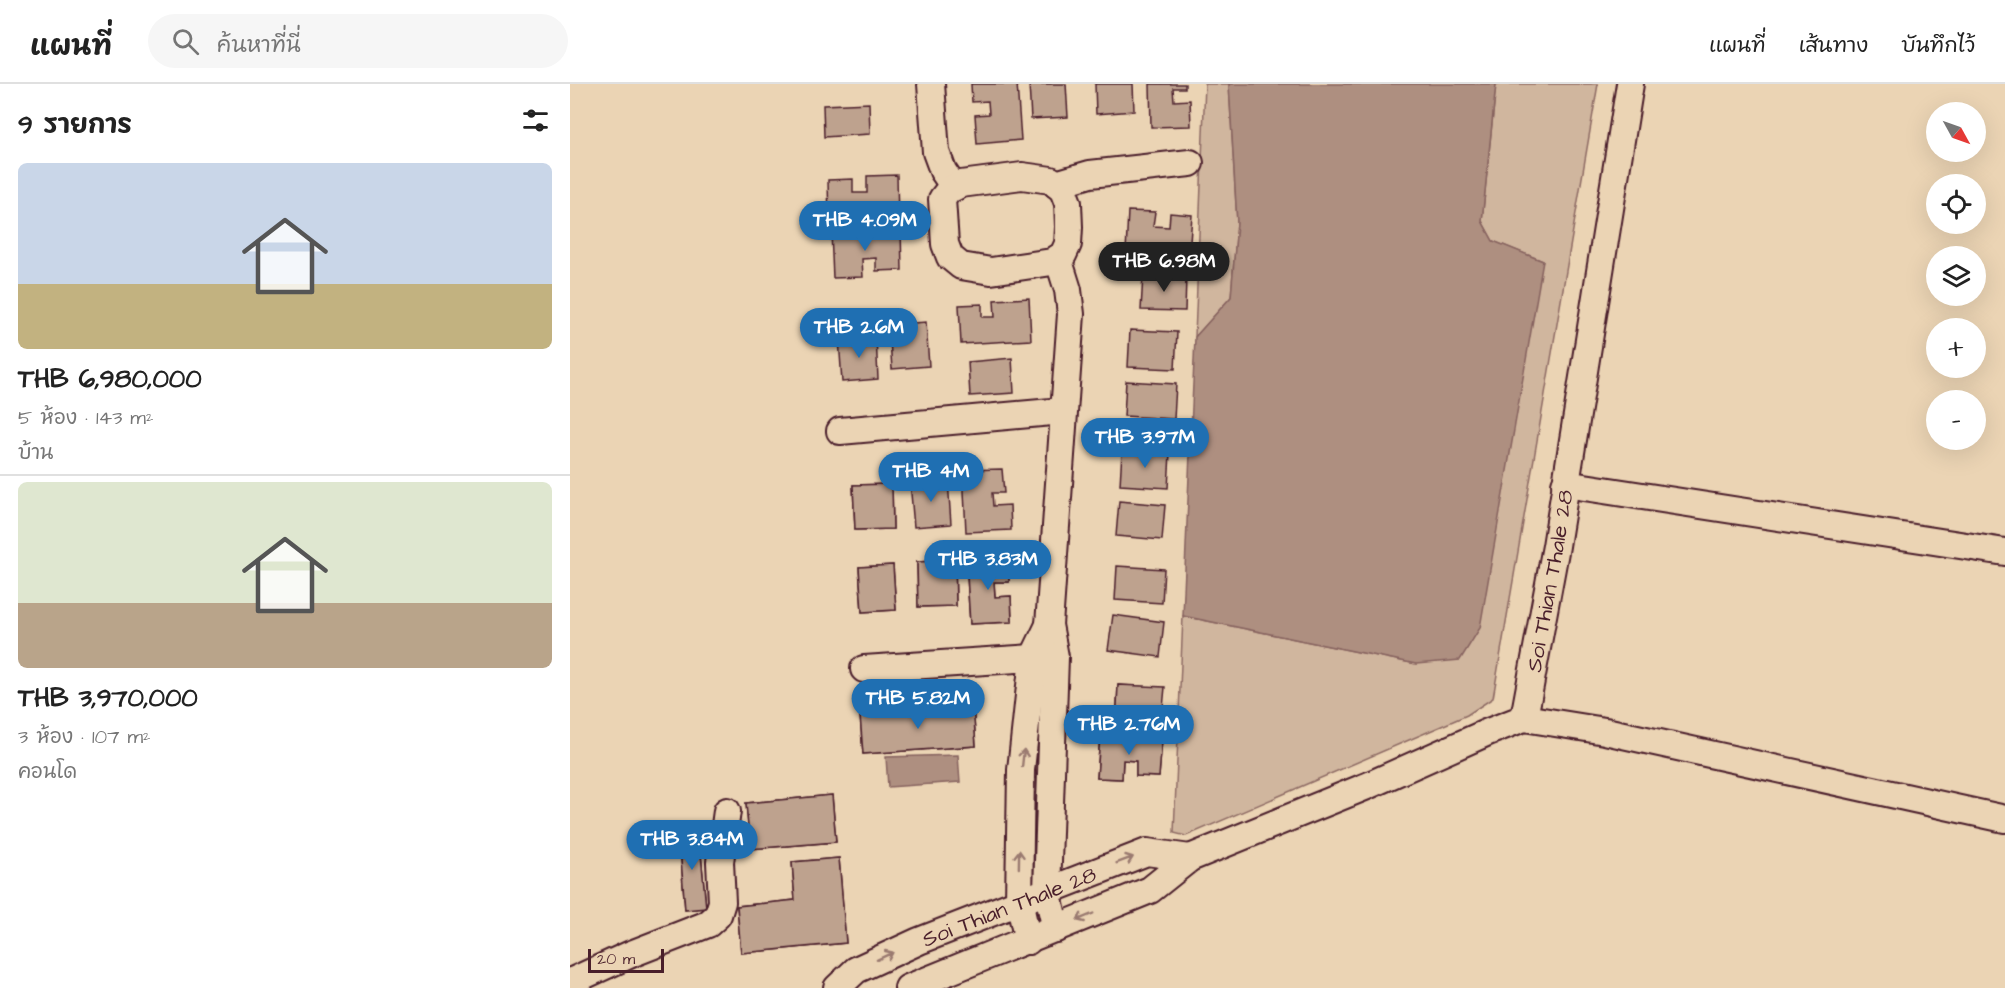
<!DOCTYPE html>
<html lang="th">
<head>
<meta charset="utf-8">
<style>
  :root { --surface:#fff; --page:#f6f6f6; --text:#222; --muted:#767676; --line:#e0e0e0; --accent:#1f6fb2 }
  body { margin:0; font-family:"Architects Daughter","Playpen Sans Thai",sans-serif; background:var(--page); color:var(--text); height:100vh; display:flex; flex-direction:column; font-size:22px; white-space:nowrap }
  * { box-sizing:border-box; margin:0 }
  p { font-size:20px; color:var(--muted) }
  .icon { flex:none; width:33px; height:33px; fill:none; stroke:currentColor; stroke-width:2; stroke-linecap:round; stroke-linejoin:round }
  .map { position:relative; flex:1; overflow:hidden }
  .details { display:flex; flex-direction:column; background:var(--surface); width:570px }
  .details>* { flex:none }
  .needle { width:39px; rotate:130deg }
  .buttons { position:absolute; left:1356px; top:18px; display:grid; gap:12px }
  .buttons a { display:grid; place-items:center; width:60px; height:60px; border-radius:50%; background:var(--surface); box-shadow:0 6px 24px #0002; font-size:30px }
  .scale { position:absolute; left:18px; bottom:15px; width:76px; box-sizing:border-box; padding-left:6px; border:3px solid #4a1f2b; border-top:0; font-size:16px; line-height:21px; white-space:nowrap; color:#4a1f2b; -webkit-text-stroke:4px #ebd4b4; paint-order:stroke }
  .price { position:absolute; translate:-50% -51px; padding:0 14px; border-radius:21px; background:var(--accent); color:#fff; font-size:20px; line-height:39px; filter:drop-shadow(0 2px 3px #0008) }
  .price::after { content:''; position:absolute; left:50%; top:36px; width:18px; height:14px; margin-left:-9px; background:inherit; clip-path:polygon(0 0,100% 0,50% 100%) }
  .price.active { background:#222; color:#fff }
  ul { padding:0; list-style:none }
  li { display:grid; align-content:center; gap:12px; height:318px; padding:0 18px }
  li+li { border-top:2px solid var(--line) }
  li span { display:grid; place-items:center; height:186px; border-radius:9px; color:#555 }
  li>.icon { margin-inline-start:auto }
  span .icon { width:108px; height:108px; fill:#fffc; stroke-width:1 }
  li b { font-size:26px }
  h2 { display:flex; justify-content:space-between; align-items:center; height:72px; padding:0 18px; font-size:26px }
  header { display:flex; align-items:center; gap:36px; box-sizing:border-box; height:84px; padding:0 30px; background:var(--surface); border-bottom:2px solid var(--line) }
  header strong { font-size:28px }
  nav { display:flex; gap:33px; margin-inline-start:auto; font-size:21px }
  .search { width:420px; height:54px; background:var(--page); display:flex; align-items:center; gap:15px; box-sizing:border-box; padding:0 21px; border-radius:33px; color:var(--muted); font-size:22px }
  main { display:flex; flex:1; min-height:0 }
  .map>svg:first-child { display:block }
</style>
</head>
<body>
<header>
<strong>แผนที่</strong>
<div class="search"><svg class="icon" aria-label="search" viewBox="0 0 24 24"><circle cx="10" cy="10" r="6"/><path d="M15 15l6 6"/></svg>ค้นหาที่นี่</div>
<nav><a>แผนที่</a><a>เส้นทาง</a><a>บันทึกไว้</a></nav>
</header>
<main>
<section class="details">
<h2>9 รายการ<svg class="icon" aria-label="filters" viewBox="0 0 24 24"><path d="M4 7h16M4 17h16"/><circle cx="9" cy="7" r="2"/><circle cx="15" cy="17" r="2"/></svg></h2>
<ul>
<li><span style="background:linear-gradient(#c9d6e8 65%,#c2b280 0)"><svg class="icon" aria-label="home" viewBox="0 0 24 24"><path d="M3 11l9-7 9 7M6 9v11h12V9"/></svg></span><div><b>THB 6,980,000</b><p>5 ห้อง · 143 m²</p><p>บ้าน</p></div></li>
<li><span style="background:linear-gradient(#dfe7d0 65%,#b9a48a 0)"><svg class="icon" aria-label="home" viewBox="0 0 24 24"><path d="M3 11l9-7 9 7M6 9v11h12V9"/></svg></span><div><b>THB 3,970,000</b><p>3 ห้อง · 107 m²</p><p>คอนโด</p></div></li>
</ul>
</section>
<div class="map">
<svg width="1435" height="904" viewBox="0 0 1435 904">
  <rect width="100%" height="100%" fill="#ebd4b4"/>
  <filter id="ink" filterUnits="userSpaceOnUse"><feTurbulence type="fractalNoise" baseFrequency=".0167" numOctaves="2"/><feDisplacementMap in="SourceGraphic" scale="12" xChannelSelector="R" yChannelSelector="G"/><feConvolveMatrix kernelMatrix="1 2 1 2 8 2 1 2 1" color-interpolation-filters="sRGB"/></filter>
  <g filter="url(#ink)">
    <!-- green -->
    <g fill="#d0b69e" stroke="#8d6a64" stroke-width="1.5">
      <polygon points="635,0 659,0 667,139 661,213 625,253"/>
      <polygon points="926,0 1028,0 923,614 897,631 616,752 604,749 613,532 846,580 973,177 923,157 912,137"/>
    </g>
    <!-- water -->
    <g fill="#ae8f80" stroke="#86625e" stroke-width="1.5">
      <polygon points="659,0 926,0 912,137 923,157 973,177 910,544 890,576 846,580 613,532 625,253 661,213 667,139"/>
      <polygon points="388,671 390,698 318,703 316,673"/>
    </g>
    <!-- building -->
    <g fill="#bea28e" stroke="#4a1f2b" stroke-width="1.5">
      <polygon points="401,0 447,0 451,56 407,60 405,31 419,30 418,17 402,18"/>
      <polygon points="459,0 496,0 498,33 461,35"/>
      <polygon points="525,0 563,0 564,27 526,30"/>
      <polygon points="580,0 615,0 615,4 603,4 604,17 620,16 621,42 581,43"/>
      <polygon points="299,19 300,50 254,53 253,21"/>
      <polygon points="327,91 328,137 259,139 258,96 283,95 283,109 297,109 297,92"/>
      <polygon points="558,127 585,128 583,142 599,143 600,129 622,131 619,172 556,168"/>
      <polygon points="331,146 332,186 306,187 306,174 292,175 293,193 263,194 261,148"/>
      <polygon points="573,191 616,193 615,227 571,226"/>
      <polygon points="459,214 461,256 391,260 389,221 412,220 412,233 425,233 424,216"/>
      <polygon points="356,238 359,282 322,285 319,241"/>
      <polygon points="560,246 607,248 605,285 558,283"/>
      <polygon points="306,252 308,295 272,298 269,255"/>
      <polygon points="442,274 444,309 400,312 398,278"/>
      <polygon points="556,297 606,300 604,335 554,332"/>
      <polygon points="552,367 600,369 598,404 550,401"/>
      <polygon points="432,385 434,409 422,409 423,422 440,421 441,446 396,448 393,386"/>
      <polygon points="378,396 381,440 344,443 340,398"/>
      <polygon points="322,400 323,445 285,446 283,401"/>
      <polygon points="322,400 323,445 285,446 283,401"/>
      <polygon points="549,417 595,421 592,456 546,452"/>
      <polygon points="438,474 439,498 424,498 425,513 441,512 442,538 400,540 396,475"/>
      <polygon points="438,474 439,498 424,498 425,513 441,512 442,538 400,540 396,475"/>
      <polygon points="385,476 386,522 348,523 347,478"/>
      <polygon points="385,476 386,522 348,523 347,478"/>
      <polygon points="323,481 326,526 292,528 289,483"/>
      <polygon points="323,481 326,526 292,528 289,483"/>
      <polygon points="547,482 594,485 592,519 545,516"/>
      <polygon points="543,531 594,538 590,573 538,566"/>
      <polygon points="548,601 594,604 591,645 546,642"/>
      <polygon points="548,601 595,603 591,645 546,642"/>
      <polygon points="403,622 406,662 293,670 290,631"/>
      <polygon points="403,622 406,662 293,670 290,631"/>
      <polygon points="530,651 592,655 589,693 566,692 566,677 553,676 552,695 527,694"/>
      <polygon points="530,651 592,655 589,693 566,692 566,677 553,676 552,695 527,694"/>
      <polygon points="262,711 266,758 180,765 176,719"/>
      <polygon points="262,711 266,758 180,765 176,719"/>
      <polygon points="129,748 136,824 115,826 109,750"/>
      <polygon points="129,748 136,824 115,826 109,750"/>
      <polygon points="269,774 276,859 171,869 167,822 225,816 222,778"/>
      <polygon points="269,774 276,859 171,869 167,822 225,816 222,778"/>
    </g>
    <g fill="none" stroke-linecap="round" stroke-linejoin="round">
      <defs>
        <g id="street">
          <polyline points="361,0 366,68 373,87 384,103"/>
          <polygon points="452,92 481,96 493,106 498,119 499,143 498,160 493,171 482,178 421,187 391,182 380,173 375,160 372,115 379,106 391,100"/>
          <polyline points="486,100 520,90 620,79"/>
          <polyline points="270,347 493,327"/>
          <polyline points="995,400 1435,468"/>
          <polyline points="294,585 479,573"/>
          <polyline points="954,634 1035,647 1435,735"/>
          <polyline points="486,845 477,807 485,573 479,541 501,230 498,206 488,174"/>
          <polyline points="458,857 449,817 451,686 463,574 479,541"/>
          <polyline points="0,898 61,870 138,840 148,831 152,818 150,778 157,727"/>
          <path id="s1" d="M 267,904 L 286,886 L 349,857 L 577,768 L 620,774"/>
          <path id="s2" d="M 338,904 L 580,806 L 620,774 L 797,702 L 918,648 L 954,634 L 986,462 L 1060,0"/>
        </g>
      </defs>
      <!-- street casing -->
      <use href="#street" stroke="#4a1f2b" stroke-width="30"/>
      <!-- street -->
      <use href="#street" stroke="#ebd4b4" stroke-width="26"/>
    </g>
    <!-- one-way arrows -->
    <defs><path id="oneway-shaft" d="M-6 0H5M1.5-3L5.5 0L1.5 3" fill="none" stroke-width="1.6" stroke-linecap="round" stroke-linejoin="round" transform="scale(1.5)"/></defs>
    <g stroke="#9a7a70">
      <use href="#oneway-shaft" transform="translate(453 674) rotate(-84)"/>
      <use href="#oneway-shaft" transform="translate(449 775) rotate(-89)"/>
      <use href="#oneway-shaft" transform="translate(555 776) rotate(-21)"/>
      <use href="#oneway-shaft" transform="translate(515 833) rotate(157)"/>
      <use href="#oneway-shaft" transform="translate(315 872) rotate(-25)"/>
    </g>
  </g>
  <g text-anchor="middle" stroke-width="6" stroke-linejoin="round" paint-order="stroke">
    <!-- street labels -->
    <g font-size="22" fill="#4a1f2b" stroke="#ebd4b4">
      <text dy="8" stroke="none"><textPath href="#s2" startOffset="814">Soi Thian Thale 28</textPath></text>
      <text dy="8" stroke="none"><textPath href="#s1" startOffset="192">Soi Thian Thale 28</textPath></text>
    </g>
  </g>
</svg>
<div class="buttons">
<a><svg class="needle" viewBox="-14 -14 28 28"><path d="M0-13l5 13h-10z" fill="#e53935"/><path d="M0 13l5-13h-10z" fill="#767676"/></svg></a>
<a><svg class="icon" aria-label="locate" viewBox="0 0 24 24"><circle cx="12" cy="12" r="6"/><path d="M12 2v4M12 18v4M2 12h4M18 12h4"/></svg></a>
<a><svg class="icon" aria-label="layers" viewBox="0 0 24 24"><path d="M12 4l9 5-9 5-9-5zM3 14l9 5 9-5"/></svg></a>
<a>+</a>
<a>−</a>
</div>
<div class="scale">20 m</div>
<b class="price" style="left:295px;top:168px">THB 4.09M</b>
<b class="price active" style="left:594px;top:209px">THB 6.98M</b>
<b class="price" style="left:289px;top:275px">THB 2.6M</b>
<b class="price" style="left:575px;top:385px">THB 3.97M</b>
<b class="price" style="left:361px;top:419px">THB 4M</b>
<b class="price" style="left:418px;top:507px">THB 3.83M</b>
<b class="price" style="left:348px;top:646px">THB 5.82M</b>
<b class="price" style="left:559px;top:672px">THB 2.76M</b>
<b class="price" style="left:122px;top:787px">THB 3.84M</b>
</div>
</main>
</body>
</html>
